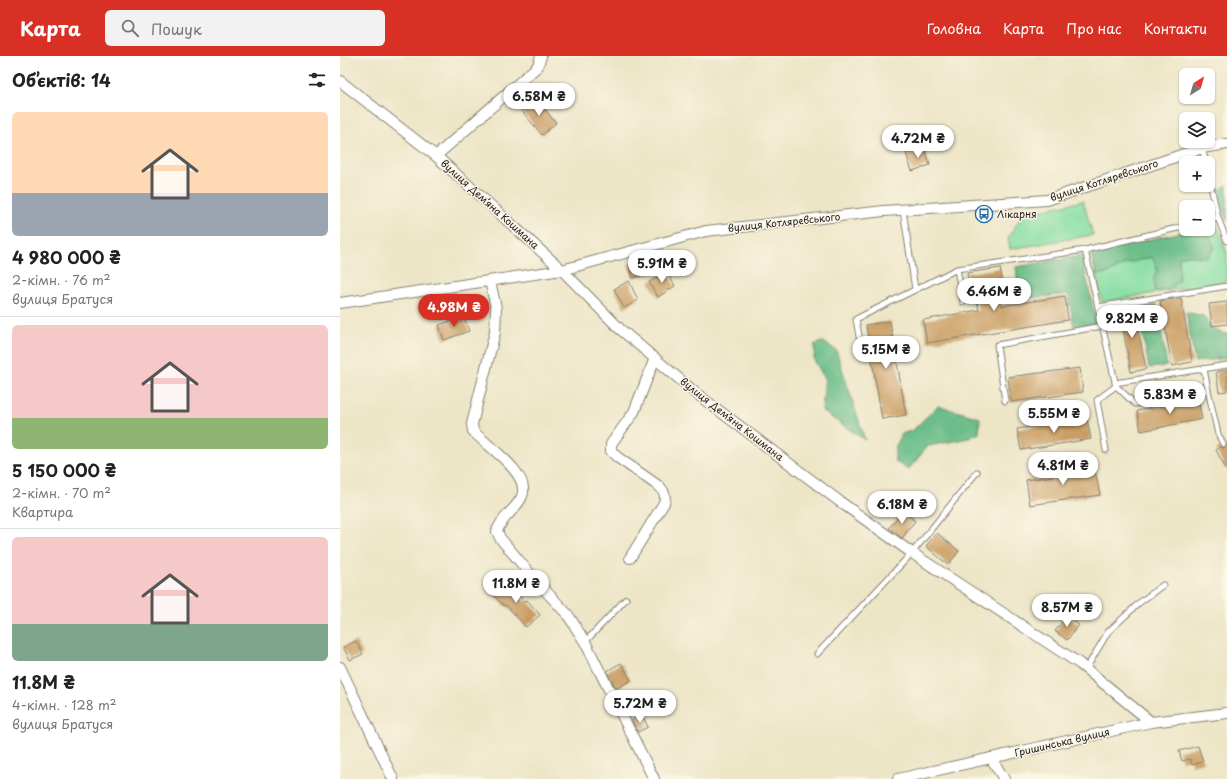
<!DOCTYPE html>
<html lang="uk">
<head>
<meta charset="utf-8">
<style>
  :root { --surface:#fff; --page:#f2f2f2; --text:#222; --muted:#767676; --line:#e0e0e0; --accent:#d93025 }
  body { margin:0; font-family:"Playpen Sans",sans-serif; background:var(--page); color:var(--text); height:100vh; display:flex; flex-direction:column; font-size:15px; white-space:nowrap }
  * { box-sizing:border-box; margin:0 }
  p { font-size:13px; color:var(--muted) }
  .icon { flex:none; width:22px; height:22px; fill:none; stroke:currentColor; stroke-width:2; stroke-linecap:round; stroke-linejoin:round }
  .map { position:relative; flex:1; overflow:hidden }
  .details { display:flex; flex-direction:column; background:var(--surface); width:340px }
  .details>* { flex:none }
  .needle { width:26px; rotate:37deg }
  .tools { position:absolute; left:839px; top:12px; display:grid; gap:8px }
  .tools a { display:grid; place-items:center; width:36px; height:36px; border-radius:6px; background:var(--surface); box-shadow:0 1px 3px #0004; font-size:20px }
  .price { position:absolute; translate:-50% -34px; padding:0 9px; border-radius:14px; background:#fff; color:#222; font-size:13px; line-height:26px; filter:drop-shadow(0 1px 2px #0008) }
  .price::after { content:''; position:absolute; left:50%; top:24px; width:12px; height:9px; margin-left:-6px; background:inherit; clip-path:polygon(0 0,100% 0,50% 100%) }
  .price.current { background:var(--accent); color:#fff }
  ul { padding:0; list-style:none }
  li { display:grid; align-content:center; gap:8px; height:212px; padding:0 12px }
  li+li { border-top:1px solid var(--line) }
  li span { display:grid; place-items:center; height:124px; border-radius:6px; color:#555 }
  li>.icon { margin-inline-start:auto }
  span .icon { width:72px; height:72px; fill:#fffc; stroke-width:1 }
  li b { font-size:17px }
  h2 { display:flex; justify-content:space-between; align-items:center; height:48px; padding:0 12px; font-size:17px }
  header { display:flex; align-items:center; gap:24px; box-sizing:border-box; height:56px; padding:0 20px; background:var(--accent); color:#fff }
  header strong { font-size:19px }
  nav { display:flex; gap:22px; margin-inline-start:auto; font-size:14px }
  .search { width:280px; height:36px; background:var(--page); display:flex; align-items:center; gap:10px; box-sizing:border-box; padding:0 14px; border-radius:6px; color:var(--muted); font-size:15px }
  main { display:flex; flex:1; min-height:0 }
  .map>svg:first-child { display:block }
</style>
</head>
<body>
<header>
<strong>Карта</strong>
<div class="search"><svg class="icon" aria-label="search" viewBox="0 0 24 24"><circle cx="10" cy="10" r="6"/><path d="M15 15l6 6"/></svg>Пошук</div>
<nav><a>Головна</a><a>Карта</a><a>Про нас</a><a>Контакти</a></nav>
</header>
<main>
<section class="details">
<h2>Об’єктів: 14<svg class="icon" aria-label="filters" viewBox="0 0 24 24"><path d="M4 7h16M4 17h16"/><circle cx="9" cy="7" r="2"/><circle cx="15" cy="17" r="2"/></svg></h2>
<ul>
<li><span style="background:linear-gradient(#ffd9b3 65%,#9aa5b1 0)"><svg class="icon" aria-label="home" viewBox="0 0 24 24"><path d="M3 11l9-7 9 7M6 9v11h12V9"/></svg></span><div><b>4 980 000 ₴</b><p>2-кімн. · 76 m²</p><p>вулиця Братуся</p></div></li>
<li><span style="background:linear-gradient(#f6c9c9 75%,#8fb573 0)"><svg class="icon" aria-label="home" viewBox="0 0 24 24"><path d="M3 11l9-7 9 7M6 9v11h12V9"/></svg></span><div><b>5 150 000 ₴</b><p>2-кімн. · 70 m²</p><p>Квартира</p></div></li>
<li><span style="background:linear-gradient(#f6c9c9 70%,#7fa58c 0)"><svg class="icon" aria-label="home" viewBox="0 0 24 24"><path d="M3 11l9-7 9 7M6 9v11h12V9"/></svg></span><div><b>11.8M ₴</b><p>4-кімн. · 128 m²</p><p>вулиця Братуся</p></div></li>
</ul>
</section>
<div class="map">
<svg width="887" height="723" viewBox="0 0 887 723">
  <rect width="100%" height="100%" fill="#fcf5e5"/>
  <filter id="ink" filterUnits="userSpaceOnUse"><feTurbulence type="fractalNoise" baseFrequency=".025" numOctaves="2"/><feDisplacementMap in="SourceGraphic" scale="8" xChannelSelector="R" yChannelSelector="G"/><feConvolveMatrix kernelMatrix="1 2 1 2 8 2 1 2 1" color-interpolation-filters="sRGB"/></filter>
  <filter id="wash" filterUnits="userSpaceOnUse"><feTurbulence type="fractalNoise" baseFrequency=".012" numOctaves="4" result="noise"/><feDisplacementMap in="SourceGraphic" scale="16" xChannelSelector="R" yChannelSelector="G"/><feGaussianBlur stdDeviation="0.9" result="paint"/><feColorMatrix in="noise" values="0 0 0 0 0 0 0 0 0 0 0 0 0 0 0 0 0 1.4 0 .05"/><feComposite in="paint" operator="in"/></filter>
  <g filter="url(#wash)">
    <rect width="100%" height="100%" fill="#ece5c6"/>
    <!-- green -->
    <g fill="#85dea3" stroke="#507d60">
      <polygon points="743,145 753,179 670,193 668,182 683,158"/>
      <polygon points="876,166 887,197 887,225 762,246 751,197 856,173 868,173 868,170"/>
    </g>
    <!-- forest -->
    <g fill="#6cbd89" stroke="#446c52">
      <polygon points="887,129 887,165 878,135"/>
      <polygon points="856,173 866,173 875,192 867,202 847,199 839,201 840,216 838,226 828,234 815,235 814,221 817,213 812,201 785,208 769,217 757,219 751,197"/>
      <polygon points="742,200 756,267 734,271 728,238 680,243 676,211"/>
      <polygon points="817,249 827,310 809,312 798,253"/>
      <polygon points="846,256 863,260 873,273 884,278 887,277 887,302 855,306"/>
      <polygon points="483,286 496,294 525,384 482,355 485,323 474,304 475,288"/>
      <polygon points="598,350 640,362 639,377 629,382 588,390 568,414 555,405 555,392 562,378 573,374"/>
    </g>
    <g id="blocks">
      <!-- building -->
      <g fill="#c99d63">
        <polygon points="192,45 198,52 201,49 216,67 202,79 181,54"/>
        <polygon points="584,91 590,109 572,115 566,97"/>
        <polygon points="307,203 311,217 293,222 289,209"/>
        <polygon points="660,212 663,226 657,227 662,250 725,240 728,264 587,287 583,264 639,254 634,231 629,231 627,217"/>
        <polygon points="327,216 335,230 318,241 309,226"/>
        <polygon points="289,225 298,244 284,252 274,233"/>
        <polygon points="841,242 852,306 832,310 820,245"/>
        <polygon points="887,246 887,268 872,270 869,248"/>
        <polygon points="793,249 806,313 791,316 779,252"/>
        <polygon points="124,261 129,275 104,284 99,269"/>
        <polygon points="550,265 566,359 542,363 526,269"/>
        <polygon points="740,312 743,336 671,346 668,321"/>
        <polygon points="887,314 887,335 879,336 876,316"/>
        <polygon points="858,343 862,363 801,375 797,355"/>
        <polygon points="747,363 751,383 681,394 677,373"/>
        <polygon points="887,388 887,415 876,394 880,391 884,392"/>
        <polygon points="728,408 730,417 755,414 760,439 690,449 686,424 713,420 711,411"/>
        <polygon points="563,455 575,465 562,482 549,472"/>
        <polygon points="597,477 619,495 608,509 586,490"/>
        <polygon points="165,524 185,546 187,544 200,559 186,571 166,549 164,550 151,536"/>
        <polygon points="727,560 739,569 727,584 715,575"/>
        <polygon points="16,585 23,598 10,604 3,591"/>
        <polygon points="281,607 291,624 276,633 267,615"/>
        <polygon points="302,659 308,671 298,676 292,664"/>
        <polygon points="858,690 863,706 852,709 850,703 842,705 839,695"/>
      </g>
    </g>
  </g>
  <g filter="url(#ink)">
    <use href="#blocks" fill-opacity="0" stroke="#848071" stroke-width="1"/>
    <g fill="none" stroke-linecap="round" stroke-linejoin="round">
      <defs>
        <g id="service">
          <polyline points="862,92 866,107"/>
          <polyline points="868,117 878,162 887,185"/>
          <polyline points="563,154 575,233"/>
          <polyline points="868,164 878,162"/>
          <polyline points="745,194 776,330 757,344 766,394"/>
          <polyline points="623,246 617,213 745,194 846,170"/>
          <polyline points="758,251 887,230"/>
          <polyline points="520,286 516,263 617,213"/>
          <polyline points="864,313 868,334"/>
          <polyline points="775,327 887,309"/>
          <polyline points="776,330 795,348 868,334 878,378 883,388"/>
          <polyline points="665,345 657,289 762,270"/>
          <polyline points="245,586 286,543"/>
          <polyline points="477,598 572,497 637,416"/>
          <polyline points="746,613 768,576 799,547 823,529"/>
        </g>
        <g id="minor">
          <polyline points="0,25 96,100 222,214 280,273 357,338 499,445 572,497 740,608 811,666"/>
          <polyline points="96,100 198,10 201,0"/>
          <path d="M 150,225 L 156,252 L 155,276 L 132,368 L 133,375 C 147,390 191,418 182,440 C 178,452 162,460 157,475 L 160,482 L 191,519 L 228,559 L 245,586 L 314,723"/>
          <polyline points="0,247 222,214 366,175 544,155 707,144 862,92 887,88"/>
          <path d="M 290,502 L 324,447 C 326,440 325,436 320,431 L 277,401 L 271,395 L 271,388 L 294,356 L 315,302"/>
          <polyline points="0,611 53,723"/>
          <polyline points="651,702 664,723"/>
          <polyline points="558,723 811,666 887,657"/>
        </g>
      </defs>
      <!-- service casing -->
      <use href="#service" stroke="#848071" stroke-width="7"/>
      <!-- minor casing -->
      <use href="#minor" stroke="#848071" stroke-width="12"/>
      <!-- service -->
      <use href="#service" stroke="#fff" stroke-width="5"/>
      <!-- minor -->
      <use href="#minor" stroke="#fff" stroke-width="10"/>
    </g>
  </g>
  <!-- icons -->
  <defs>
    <symbol id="bus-ring" viewBox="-11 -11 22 22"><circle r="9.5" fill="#fcf5e5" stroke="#1f6fb2" stroke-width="1.5"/><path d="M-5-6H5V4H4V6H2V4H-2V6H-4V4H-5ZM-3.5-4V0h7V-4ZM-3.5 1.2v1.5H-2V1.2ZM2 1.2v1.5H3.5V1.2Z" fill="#1f6fb2"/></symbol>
  </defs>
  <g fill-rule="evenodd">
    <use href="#bus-ring" x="634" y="148" width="20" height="20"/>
  </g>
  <g text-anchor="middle" stroke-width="3" stroke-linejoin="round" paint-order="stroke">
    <!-- street labels -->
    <g font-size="10" fill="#1c1c1c" stroke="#fcf5e5">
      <text transform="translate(764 124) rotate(-18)" y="4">вулиця Котляревського</text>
      <text transform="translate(150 148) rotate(42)" y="4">вулиця Демʼяна Кошмана</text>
      <text transform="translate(444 166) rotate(-6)" y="4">вулиця Котляревського</text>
      <text transform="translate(392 363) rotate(38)" y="4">вулиця Демʼяна Кошмана</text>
      <text transform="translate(722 686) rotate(-13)" y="4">Гришинська вулиця</text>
    </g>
    <!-- poi labels -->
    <g font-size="10" fill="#1c1c1c" stroke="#fcf5e5" text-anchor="start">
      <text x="657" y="162">Лікарня</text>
    </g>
  </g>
</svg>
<div class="tools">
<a><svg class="needle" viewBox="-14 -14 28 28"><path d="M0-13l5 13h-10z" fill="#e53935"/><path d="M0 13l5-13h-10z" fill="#767676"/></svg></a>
<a><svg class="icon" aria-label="layers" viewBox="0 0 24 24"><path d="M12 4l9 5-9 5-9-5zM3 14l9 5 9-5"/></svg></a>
<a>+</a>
<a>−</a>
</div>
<b class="price" style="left:199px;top:61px">6.58M ₴</b>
<b class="price" style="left:578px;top:103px">4.72M ₴</b>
<b class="price" style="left:322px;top:228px">5.91M ₴</b>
<b class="price" style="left:654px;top:256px">6.46M ₴</b>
<b class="price current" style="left:114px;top:272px">4.98M ₴</b>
<b class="price" style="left:792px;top:283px">9.82M ₴</b>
<b class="price" style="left:546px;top:314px">5.15M ₴</b>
<b class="price" style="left:830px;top:359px">5.83M ₴</b>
<b class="price" style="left:714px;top:378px">5.55M ₴</b>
<b class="price" style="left:723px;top:430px">4.81M ₴</b>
<b class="price" style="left:562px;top:469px">6.18M ₴</b>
<b class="price" style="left:176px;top:548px">11.8M ₴</b>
<b class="price" style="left:727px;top:572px">8.57M ₴</b>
<b class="price" style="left:300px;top:668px">5.72M ₴</b>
</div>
</main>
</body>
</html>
